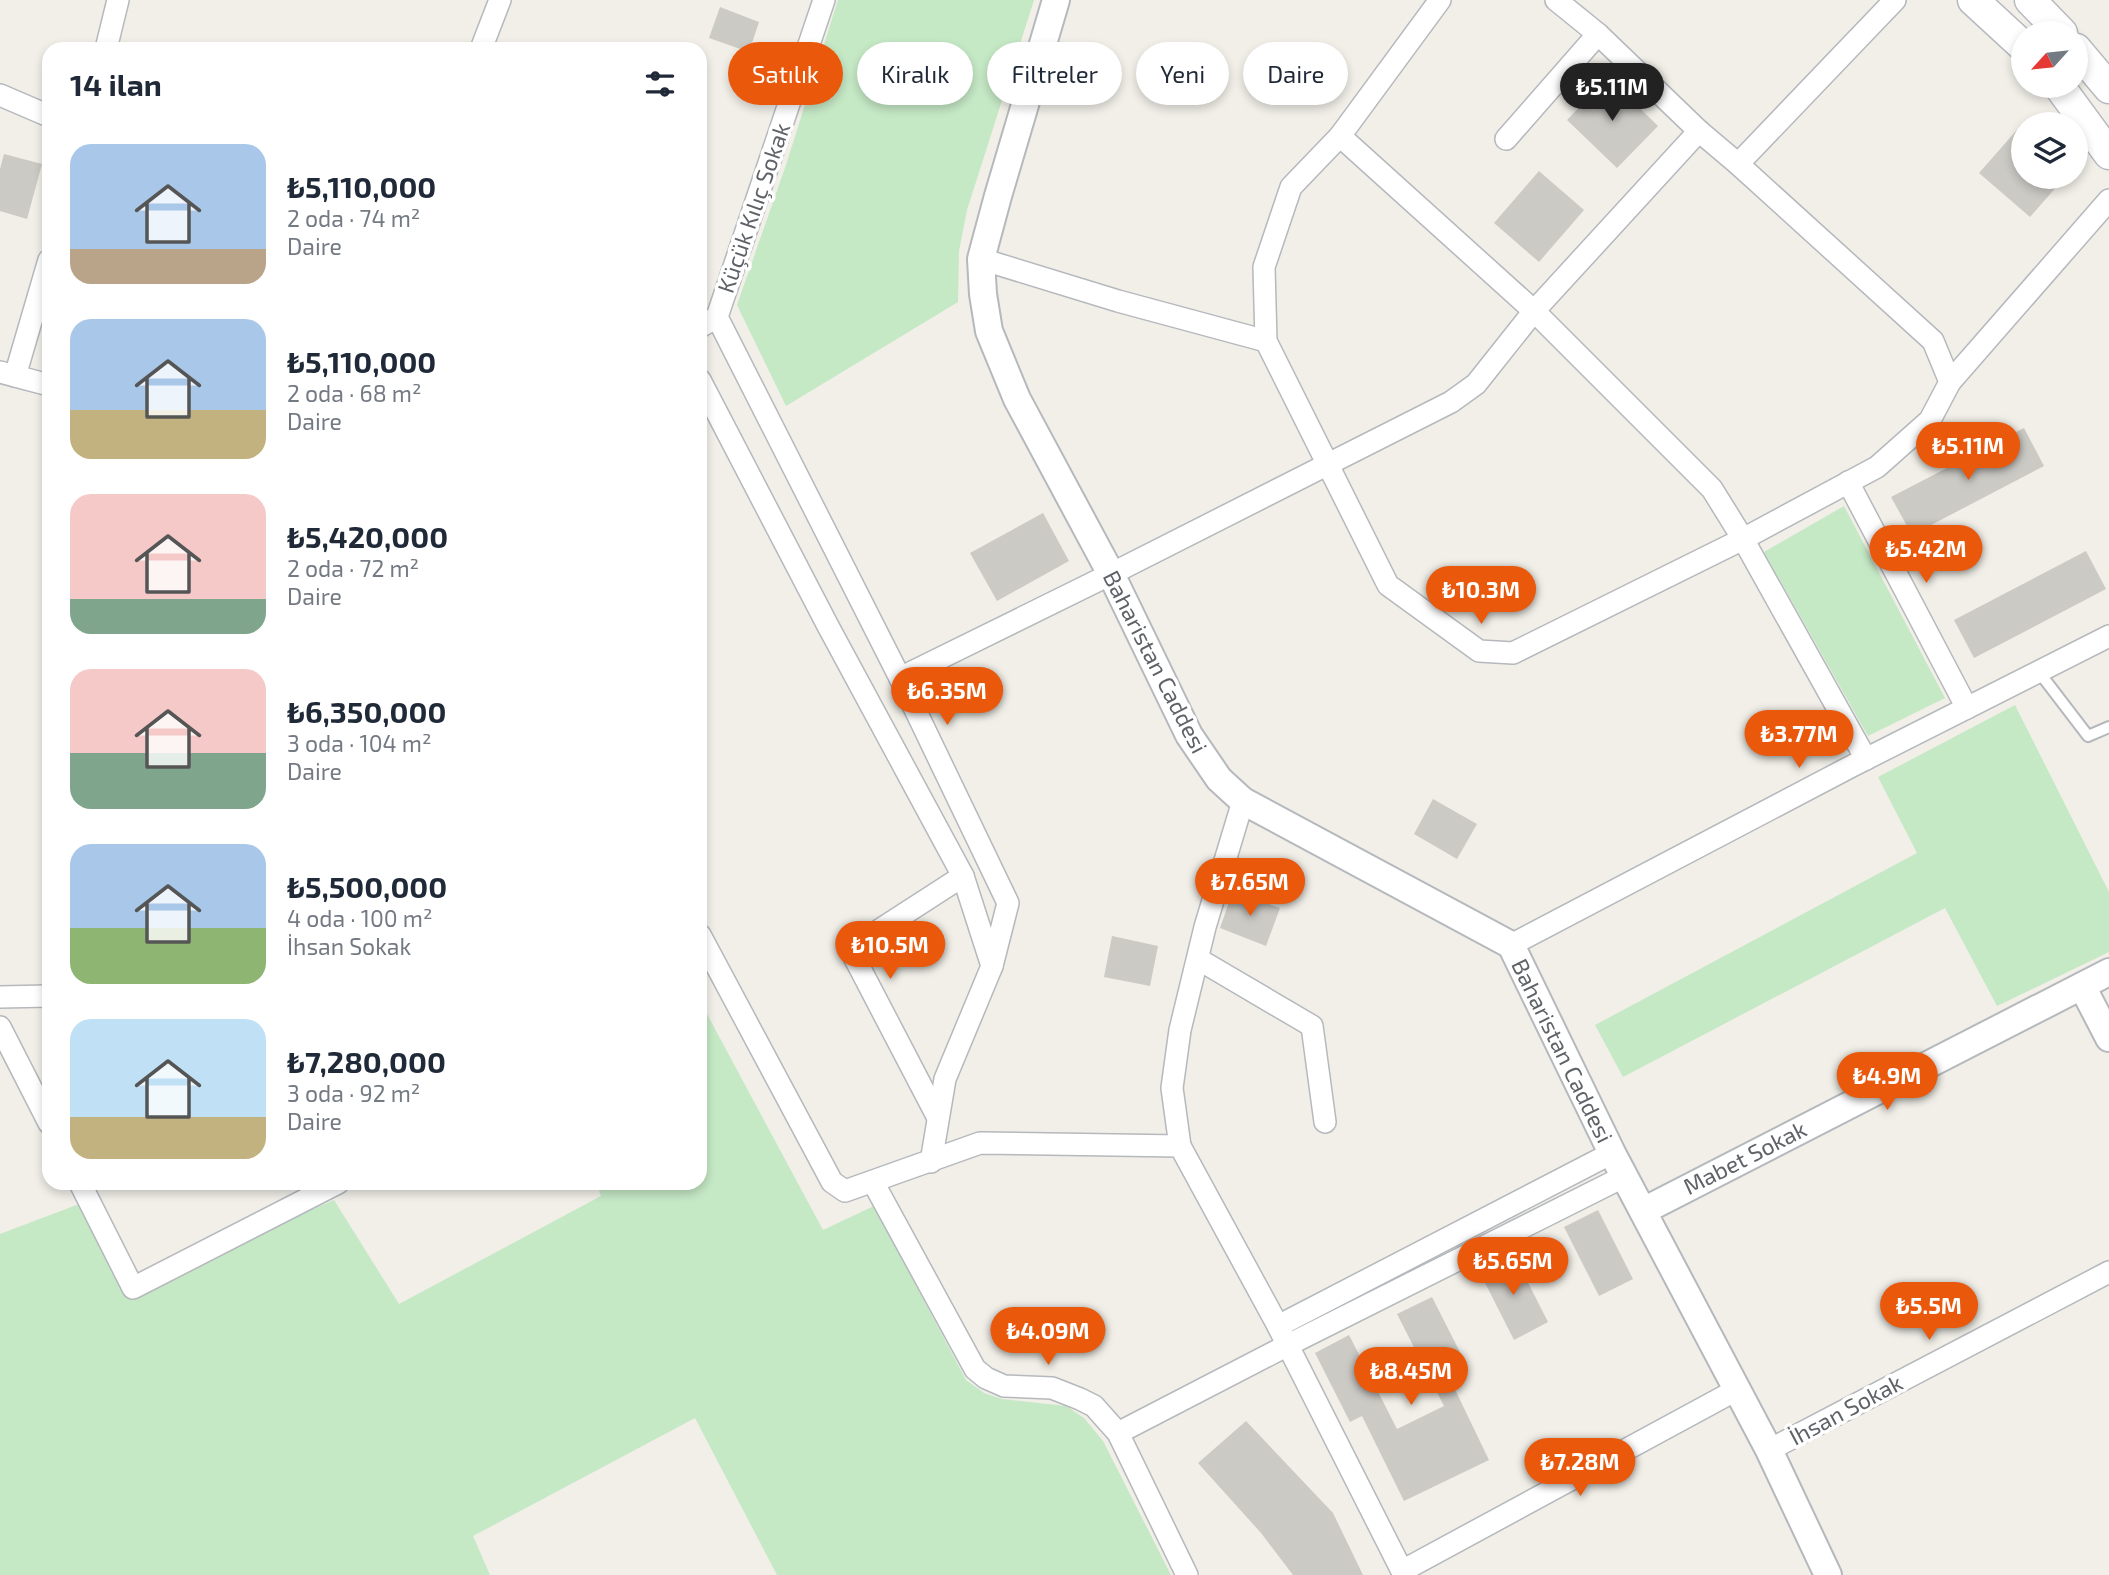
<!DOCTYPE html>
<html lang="tr">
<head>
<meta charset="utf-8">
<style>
  :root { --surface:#fff; --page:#f6f6f7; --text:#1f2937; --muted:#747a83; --accent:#ea580c }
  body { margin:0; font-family:"Exo 2",sans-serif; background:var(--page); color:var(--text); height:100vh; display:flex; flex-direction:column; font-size:26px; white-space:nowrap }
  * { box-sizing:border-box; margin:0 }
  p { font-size:23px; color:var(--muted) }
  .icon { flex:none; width:38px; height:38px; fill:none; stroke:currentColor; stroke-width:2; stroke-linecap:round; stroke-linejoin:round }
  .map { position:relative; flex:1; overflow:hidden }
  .drawer { position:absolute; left:42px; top:42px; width:665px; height:1148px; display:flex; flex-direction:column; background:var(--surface); border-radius:21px; box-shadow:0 4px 10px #0003 }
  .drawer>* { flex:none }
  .banner { position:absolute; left:728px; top:42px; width:665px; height:63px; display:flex; gap:14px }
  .needle { width:46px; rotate:243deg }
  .buttons { position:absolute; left:2011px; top:21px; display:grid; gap:14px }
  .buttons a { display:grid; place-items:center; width:77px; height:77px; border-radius:50%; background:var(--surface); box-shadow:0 4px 10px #0003; font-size:35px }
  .price { position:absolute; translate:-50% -60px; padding:0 16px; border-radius:24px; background:var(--accent); color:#fff; font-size:23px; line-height:46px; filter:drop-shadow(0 2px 4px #0008) }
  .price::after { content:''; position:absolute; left:50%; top:42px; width:21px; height:16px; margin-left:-10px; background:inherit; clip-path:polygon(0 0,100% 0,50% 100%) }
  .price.active { background:#222; color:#fff }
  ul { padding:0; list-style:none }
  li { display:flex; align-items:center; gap:21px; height:175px; padding:0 28px }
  li span { display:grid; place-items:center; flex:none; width:196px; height:140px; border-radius:21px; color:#555 }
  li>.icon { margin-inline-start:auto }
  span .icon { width:84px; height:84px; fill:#fffc; stroke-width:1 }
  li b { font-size:30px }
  h2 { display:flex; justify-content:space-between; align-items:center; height:84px; padding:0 28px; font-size:30px }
  .tag { padding:0 24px; border-radius:32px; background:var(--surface); box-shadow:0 4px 10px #0003; font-size:24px; line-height:63px }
  .tag.active { background:var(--accent); color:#fff }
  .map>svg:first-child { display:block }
</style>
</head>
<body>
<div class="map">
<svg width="2109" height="1575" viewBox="0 0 2109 1575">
  <rect width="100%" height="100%" fill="#f1efe8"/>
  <!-- green -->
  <g fill="#c5e8c5">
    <polygon points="838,0 1034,0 967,210 959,251 958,302 786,406 737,305 786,165"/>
    <polygon points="1844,506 1945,698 1868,736 1764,552"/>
    <polygon points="2015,705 2109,892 2109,952 1997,1006 1945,908 1623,1077 1595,1025 1917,853 1878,777"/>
    <polygon points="700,1001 823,1230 874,1206 966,1380 984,1393 1002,1399 1066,1406 1084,1418 1103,1441 1171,1575 777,1575 695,1418 473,1536 490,1575 0,1575 0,1234 95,1198 138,1285 334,1200 399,1304 601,1196 596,1183 700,1183"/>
  </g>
  <!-- building -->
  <g fill="#cccac5">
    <polygon points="720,7 759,22 749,52 709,38"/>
    <polygon points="1608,77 1658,126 1617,168 1567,120"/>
    <polygon points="2023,123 2023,177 2065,177 2030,217 1979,173"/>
    <polygon points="4,154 42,164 27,219 0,211 0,169"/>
    <polygon points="1539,171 1584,210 1539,262 1494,223"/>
    <polygon points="2024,428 2044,466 1912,535 1891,497"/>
    <polygon points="1043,513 1069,561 997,601 970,553"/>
    <polygon points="2086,551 2106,589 1974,658 1954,620"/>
    <polygon points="1433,799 1477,824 1457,859 1414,834"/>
    <polygon points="1233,891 1280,908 1266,946 1220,928"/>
    <polygon points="1112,936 1158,946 1150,986 1104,977"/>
    <polygon points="1598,1210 1633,1279 1599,1296 1564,1227"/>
    <polygon points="1513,1253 1548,1322 1514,1340 1479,1271"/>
    <polygon points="1432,1297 1467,1366 1448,1375 1489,1460 1404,1501 1362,1416 1350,1422 1315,1353 1349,1335 1397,1429 1444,1406 1397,1314"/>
    <polygon points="1246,1421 1333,1513 1363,1575 1293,1575 1261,1533 1198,1463"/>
  </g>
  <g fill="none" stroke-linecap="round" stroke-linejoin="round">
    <defs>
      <polyline id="service" points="2039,672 2088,736 2109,727"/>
      <g id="minor">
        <polyline points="1440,0 1340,136 1534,311 1712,489 1743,539 1877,467 1930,420 1950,382 1933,341 1738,164 1699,131"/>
        <polyline points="106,49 118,0"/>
        <polyline points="481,49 500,0"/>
        <polyline points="0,95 49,116"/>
        <polyline points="1340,136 1291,187 1264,267 1266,341 1388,585 1479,651 1513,653 1743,539 1866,759"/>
        <polyline points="1506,139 1598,34"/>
        <polyline points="1738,164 1895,0"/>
        <polyline points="981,259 1118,301 1266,341"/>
        <polyline points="717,317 900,678 1008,903 992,966 945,1079 931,1162"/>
        <polyline points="700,327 717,317 824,0"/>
        <polyline points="0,372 49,385"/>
        <polyline points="15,376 49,260"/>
        <polyline points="700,380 828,626 963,876 992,966"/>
        <polyline points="1950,382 2109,200"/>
        <polyline points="1848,482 1967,708"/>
        <polyline points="900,678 1111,574 1451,402 1476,384 1534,311 1699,131 1598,34 1556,0"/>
        <polyline points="700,935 832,1182 845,1191 980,1143 1180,1146 1278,1326 1404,1575"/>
        <polyline points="1511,945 1852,766 2109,636"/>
        <polyline points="1198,959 1312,1026 1325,1122"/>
        <polyline points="0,997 49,996"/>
        <polyline points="0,1027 49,1123"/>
        <polyline points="938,1118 852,953 867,938 963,876"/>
        <polyline points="1180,1146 1172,1088 1180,1030 1205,927 1243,801"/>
        <polyline points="873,1182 975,1369 986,1378 1004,1386 1052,1388 1080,1399 1094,1406 1118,1433 1187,1575"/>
        <polyline points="80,1183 133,1288 338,1183"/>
        <polyline points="1278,1326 1612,1153"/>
        <polyline points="1118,1433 1288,1345 1625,1176"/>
        <polyline points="1769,1450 2109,1272"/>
        <polyline points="1402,1571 1738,1389"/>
      </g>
      <g id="tertiary">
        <polyline points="1056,0 998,196 981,259 983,294 989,331 1017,399 1111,574 1189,735 1219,779 1243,801 1511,945 1612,1153 1769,1450 1828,1575"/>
        <polyline points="2082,986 2109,1038"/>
        <polyline points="1643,1211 2109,972"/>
      </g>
      <g id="secondary">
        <polyline points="1973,0 2023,46"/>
        <polyline points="2030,0 2062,33"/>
        <polyline points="2076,49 2109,88"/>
        <polyline points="2059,86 2109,154"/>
      </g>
    </defs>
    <!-- service casing -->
    <use href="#service" stroke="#b5b8bc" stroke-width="14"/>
    <!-- minor casing -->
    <use href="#minor" stroke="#b5b8bc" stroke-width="24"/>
    <!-- tertiary casing -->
    <use href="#tertiary" stroke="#b5b8bc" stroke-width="30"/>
    <!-- secondary casing -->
    <use href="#secondary" stroke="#b6babf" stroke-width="33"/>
    <!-- service -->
    <use href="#service" stroke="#fff" stroke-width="10"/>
    <!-- minor -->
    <use href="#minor" stroke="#fff" stroke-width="21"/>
    <!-- tertiary -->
    <use href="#tertiary" stroke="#fff" stroke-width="26"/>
    <!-- secondary -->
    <use href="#secondary" stroke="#fff" stroke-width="30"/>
  </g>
  <g text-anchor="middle" stroke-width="7" stroke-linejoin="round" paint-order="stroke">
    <!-- street labels -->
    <g font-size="23" fill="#5f6368" stroke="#fff">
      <text transform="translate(754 208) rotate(-71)" y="8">Küçük Kılıç Sokak</text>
      <text transform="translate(1155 662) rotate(63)" y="8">Baharistan Caddesi</text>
      <text transform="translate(1562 1051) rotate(64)" y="8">Baharistan Caddesi</text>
      <text transform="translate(1745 1158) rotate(-27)" y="8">Mabet Sokak</text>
      <text transform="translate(1846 1410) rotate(-28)" y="8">İhsan Sokak</text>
    </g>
  </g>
</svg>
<div class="buttons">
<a><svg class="needle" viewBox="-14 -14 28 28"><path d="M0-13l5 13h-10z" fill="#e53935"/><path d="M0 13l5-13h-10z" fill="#747a83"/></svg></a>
<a><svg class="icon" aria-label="layers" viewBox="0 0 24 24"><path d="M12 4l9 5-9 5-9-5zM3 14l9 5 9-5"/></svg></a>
</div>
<b class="price active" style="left:1612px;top:123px">₺5.11M</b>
<b class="price" style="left:1968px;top:482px">₺5.11M</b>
<b class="price" style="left:1926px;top:585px">₺5.42M</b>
<b class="price" style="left:1481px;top:626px">₺10.3M</b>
<b class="price" style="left:947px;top:727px">₺6.35M</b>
<b class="price" style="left:1799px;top:770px">₺3.77M</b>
<b class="price" style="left:1250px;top:918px">₺7.65M</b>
<b class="price" style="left:890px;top:981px">₺10.5M</b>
<b class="price" style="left:1887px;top:1112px">₺4.9M</b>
<b class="price" style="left:1513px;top:1297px">₺5.65M</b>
<b class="price" style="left:1929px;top:1342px">₺5.5M</b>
<b class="price" style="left:1048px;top:1367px">₺4.09M</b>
<b class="price" style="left:1411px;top:1407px">₺8.45M</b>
<b class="price" style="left:1580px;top:1498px">₺7.28M</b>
<div class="banner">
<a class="tag active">Satılık</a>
<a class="tag">Kiralık</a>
<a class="tag">Filtreler</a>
<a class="tag">Yeni</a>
<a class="tag">Daire</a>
</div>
<section class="drawer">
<h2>14 ilan<svg class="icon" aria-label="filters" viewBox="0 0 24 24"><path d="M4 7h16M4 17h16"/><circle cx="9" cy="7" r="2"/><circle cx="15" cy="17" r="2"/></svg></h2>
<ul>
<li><span style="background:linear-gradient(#a9c7e8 75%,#b9a48a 0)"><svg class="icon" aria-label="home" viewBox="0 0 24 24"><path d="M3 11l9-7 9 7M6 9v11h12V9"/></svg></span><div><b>₺5,110,000</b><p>2 oda · 74 m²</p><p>Daire</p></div></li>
<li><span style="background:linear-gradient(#a9c7e8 65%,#c2b280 0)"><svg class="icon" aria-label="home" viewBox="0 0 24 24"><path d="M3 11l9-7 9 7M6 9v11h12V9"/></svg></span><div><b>₺5,110,000</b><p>2 oda · 68 m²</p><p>Daire</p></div></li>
<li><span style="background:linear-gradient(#f6c9c9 75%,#7fa58c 0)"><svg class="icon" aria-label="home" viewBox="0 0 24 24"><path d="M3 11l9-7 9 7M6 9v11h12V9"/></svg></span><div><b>₺5,420,000</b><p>2 oda · 72 m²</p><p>Daire</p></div></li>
<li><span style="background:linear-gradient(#f6c9c9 60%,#7fa58c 0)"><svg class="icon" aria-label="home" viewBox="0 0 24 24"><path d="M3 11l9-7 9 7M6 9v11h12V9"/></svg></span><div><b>₺6,350,000</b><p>3 oda · 104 m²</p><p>Daire</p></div></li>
<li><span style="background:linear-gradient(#a9c7e8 60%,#8fb573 0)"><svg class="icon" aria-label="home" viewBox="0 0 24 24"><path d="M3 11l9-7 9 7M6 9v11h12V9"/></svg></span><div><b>₺5,500,000</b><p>4 oda · 100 m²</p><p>İhsan Sokak</p></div></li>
<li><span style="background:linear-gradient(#bfe0f5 70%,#c2b280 0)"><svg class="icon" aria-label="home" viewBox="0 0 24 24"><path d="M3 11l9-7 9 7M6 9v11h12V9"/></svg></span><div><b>₺7,280,000</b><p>3 oda · 92 m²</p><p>Daire</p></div></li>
</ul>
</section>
</div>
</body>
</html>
